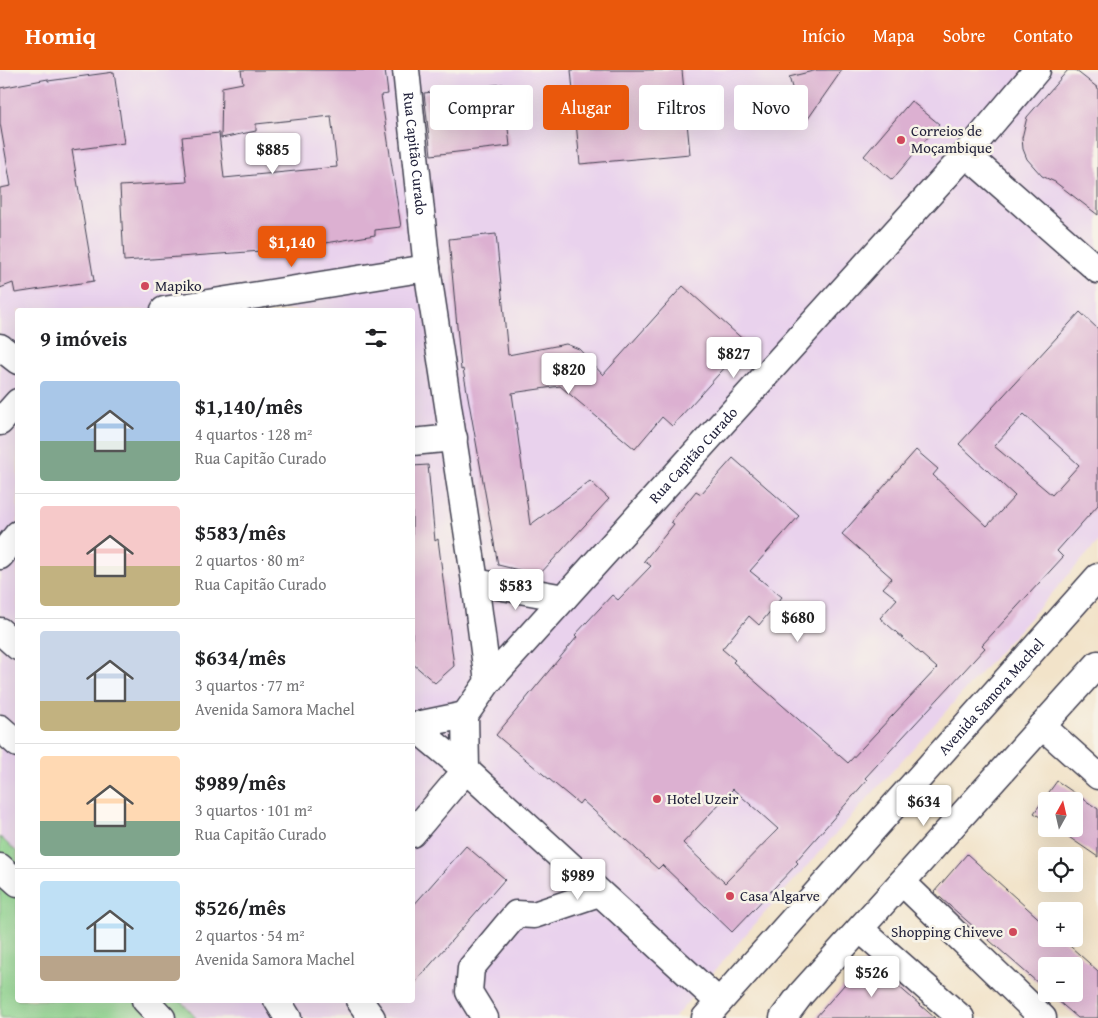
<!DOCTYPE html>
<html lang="pt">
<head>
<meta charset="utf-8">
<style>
  :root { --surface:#fff; --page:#f6f6f6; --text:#202124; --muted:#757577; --line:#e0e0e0; --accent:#ea580c }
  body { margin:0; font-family:"Gentium Book Plus",serif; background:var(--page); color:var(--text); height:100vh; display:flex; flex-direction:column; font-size:19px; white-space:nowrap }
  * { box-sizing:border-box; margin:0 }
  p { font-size:16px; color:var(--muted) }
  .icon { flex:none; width:28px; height:28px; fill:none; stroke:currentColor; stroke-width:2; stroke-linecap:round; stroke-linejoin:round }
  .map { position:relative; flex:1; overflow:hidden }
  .details { position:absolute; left:15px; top:238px; width:400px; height:695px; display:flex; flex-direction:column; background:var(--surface); border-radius:5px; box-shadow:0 5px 20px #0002 }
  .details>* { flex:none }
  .banner { position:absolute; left:430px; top:15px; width:475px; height:45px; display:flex; gap:10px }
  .needle { width:32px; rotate:8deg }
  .fabs { position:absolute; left:1038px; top:722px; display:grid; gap:10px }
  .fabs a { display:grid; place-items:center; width:45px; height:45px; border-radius:5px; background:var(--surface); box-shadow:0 5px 20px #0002; font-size:25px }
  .price { position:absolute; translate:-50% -42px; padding:0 11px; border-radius:5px; background:#fff; color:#222; font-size:16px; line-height:32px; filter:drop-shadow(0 1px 2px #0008) }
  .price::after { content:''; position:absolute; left:50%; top:30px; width:15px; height:11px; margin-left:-8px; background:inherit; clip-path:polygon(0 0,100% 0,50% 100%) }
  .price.on { background:var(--accent); color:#fff }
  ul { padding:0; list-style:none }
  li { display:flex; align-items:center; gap:15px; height:125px; padding:0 25px }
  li+li { border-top:1px solid var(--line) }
  li span { display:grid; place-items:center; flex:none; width:140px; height:100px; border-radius:5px; color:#555 }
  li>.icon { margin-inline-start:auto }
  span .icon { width:60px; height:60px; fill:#fffc; stroke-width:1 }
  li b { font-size:21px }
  h2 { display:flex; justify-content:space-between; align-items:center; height:60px; padding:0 25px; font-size:21px }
  .chip { padding:0 18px; border-radius:5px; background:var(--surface); box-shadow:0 5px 20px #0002; font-size:18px; line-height:45px }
  .chip.on { background:var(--accent); color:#fff }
  header { display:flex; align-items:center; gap:30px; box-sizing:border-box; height:70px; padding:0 25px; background:var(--accent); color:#fff }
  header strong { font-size:24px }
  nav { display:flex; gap:28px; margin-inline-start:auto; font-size:18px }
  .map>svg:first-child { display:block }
</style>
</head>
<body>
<header>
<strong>Homiq</strong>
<nav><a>Início</a><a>Mapa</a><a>Sobre</a><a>Contato</a></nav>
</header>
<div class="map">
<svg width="1098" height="948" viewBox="0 0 1098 948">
  <rect width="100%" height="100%" fill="#f7f3e8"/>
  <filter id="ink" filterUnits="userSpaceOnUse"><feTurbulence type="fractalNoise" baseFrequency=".02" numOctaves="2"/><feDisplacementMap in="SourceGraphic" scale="10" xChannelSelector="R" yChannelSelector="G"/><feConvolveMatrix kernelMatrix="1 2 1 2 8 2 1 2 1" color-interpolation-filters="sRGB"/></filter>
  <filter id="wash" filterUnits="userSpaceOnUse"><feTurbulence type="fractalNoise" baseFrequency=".0096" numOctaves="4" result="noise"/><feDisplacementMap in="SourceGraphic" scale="20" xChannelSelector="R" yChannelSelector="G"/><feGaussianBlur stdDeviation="1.12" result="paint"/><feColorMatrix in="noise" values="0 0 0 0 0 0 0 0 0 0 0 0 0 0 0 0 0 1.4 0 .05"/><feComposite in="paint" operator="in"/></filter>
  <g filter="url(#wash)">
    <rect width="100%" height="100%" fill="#f2e3c9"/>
    <!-- built -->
    <polygon fill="#e9d2ed" points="0,0 1098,0 1098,472 754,855 674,948 196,948 180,930 412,930 412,240 18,240 17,782 0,767"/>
    <!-- green -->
    <polygon fill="#8ed48e" stroke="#587b64" points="0,767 17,782 18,930 180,930 196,948 0,948"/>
    <g id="blocks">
      <!-- building -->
      <g fill="#dcb0d1" fill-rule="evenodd">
        <polygon points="241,0 385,0 388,24 381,25 401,157 375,160 375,165 289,179 124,191 120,116 187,112 182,67 219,63 224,108 337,97 331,46 256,54 256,61 221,68 222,17 243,13"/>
        <polygon points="571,0 682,0 690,84 580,94"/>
        <polygon points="817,0 842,0 803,56 789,7"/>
        <polygon points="1068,0 1075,0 1098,18 1098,145 1055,112 1042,106 1027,89 1023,79 1022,68 1027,47"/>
        <polygon points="114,2 124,73 72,80 94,211 15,223 13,213 0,218 0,118 11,116 0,53 0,18 48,9 48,11"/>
        <polygon points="503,14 510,76 431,85 424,23"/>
        <polygon points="911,31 939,54 892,110 864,86"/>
        <polygon points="496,164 508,285 566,274 579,279 603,305 683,216 747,273 672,356 662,347 635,379 560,316 512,323 530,455 590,411 609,429 539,505 498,495 463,299 461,300 449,169"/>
        <path d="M 1080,242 L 1098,259 L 1098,435 L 1057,481 L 1063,487 L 982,575 L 985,578 L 963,602 L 865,708 L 867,710 L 796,791 L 798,793 L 732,862 L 662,795 L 658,799 L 582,730 L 579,734 L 496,665 L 577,567 L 575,565 L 612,525 L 618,530 L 651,496 L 644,491 L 674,454 L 671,452 L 696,421 L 701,424 L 733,388 L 799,446 L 750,501 L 782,527 L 759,555 L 749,546 L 722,579 L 735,590 L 733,592 L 848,693 L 937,598 L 880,548 L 897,529 L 883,518 L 892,508 L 842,464 L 916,380 L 938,399 L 933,405 L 987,456 L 1015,426 L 959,374 ZM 1024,344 L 1079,395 L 1052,425 L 994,376 ZM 733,719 L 778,759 L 725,813 L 683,773 Z"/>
        <polygon points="428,395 435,471 438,469 454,596 435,613 412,593 412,396"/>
        <polygon points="1057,711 1098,739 1098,787 1057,759 1074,759 1074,731 1046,731 1046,751 1034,743"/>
        <polygon points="466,776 505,809 412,916 412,837"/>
        <polygon points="967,784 1046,855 1046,869 1062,869 1098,901 1098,948 1078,948 1050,924 1074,924 1074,896 1046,896 1046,920 934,822"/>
        <polygon points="867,889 935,948 815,948"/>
      </g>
    </g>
  </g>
  <g filter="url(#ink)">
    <use href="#blocks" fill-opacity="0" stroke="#413f50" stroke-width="1"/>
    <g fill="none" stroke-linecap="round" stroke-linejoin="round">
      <defs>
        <g id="minor">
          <path id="s1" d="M 406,0 L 427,198 L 475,512 L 488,612"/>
          <polyline points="966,84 1098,200"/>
          <polyline points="164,240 427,198"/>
          <polyline points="0,277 18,291"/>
          <polyline points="0,352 18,332"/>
          <polyline points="412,372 454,368"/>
          <polyline points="0,486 18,464"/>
          <polyline points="475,512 564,528"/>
          <polyline points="0,561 18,577"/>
          <polyline points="412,655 466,700 719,932"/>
          <polyline points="412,656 465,645"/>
          <polyline points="1042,656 1098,706"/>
          <polyline points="0,658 18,674"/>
          <path id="s2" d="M 412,764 L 466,700 L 465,645 L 488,612 L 966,84 L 1037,0"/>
          <polyline points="0,797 18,813"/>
          <polyline points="902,812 1043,948"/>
          <polyline points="860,859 961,948"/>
          <polyline points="145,930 162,948"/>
          <polyline points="277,930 288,948"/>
          <polyline points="359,930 372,948"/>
          <polyline points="485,948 469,922 471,898 516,844 534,845 599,823"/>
          <path id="s3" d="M 705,948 L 1098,507"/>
          <polyline points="783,948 801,924 1098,594"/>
        </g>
      </defs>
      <!-- minor casing -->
      <use href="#minor" stroke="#413f50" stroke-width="29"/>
      <!-- minor -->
      <use href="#minor" stroke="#fff" stroke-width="26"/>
    </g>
  </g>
  <!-- markers -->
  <g fill="#d1495b" stroke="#f7f3e8" stroke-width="2">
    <circle cx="901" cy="70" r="5"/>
    <circle cx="145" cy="216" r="5"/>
    <circle cx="657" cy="729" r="5"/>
    <circle cx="730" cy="826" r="5"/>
    <circle cx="1013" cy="862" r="5"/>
  </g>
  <g text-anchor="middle" stroke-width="5" stroke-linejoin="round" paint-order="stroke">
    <!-- poi labels -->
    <g font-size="15" fill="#22223b" stroke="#f7f3e8" text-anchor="start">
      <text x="911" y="66">Correios de<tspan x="911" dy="17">Moçambique</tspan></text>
      <text x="155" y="221">Mapiko</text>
      <text x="667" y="734">Hotel Uzeir</text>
      <text x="740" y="831">Casa Algarve</text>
      <text x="1003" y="867" text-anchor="end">Shopping Chiveve</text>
    </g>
    <!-- street labels -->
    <g font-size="15" fill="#22223b" stroke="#f7f3e8">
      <text dy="5" stroke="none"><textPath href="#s1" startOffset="84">Rua Capitão Curado</textPath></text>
      <text dy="5" stroke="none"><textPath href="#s2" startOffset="485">Rua Capitão Curado</textPath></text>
      <text dy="5" stroke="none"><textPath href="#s3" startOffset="430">Avenida Samora Machel</textPath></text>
    </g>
  </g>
</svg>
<div class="fabs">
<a><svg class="needle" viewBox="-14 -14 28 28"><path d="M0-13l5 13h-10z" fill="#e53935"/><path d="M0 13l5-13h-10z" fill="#757577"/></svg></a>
<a><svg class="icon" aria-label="locate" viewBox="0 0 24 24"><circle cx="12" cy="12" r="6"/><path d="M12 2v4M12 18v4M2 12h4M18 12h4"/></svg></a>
<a>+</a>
<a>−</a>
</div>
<b class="price" style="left:273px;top:105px">$885</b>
<b class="price on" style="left:292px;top:198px">$1,140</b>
<b class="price" style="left:734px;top:309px">$827</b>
<b class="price" style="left:569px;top:325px">$820</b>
<b class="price" style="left:516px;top:541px">$583</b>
<b class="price" style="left:798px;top:573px">$680</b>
<b class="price" style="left:924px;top:757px">$634</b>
<b class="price" style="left:578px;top:831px">$989</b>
<b class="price" style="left:872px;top:928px">$526</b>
<div class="banner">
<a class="chip">Comprar</a>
<a class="chip on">Alugar</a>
<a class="chip">Filtros</a>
<a class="chip">Novo</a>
</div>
<section class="details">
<h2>9 imóveis<svg class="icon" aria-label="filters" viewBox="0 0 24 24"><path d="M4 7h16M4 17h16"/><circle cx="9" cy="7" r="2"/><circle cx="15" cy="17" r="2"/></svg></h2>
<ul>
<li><span style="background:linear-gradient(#a9c7e8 60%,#7fa58c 0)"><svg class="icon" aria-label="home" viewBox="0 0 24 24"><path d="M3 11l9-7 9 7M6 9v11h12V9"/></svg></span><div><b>$1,140/mês</b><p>4 quartos · 128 m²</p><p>Rua Capitão Curado</p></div></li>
<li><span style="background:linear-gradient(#f6c9c9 60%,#c2b280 0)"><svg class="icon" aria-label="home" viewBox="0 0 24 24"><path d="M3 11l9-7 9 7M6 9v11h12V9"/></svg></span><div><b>$583/mês</b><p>2 quartos · 80 m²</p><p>Rua Capitão Curado</p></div></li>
<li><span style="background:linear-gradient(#c9d6e8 70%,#c2b280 0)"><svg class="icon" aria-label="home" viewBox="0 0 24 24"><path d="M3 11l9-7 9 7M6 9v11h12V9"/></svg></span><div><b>$634/mês</b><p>3 quartos · 77 m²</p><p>Avenida Samora Machel</p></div></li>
<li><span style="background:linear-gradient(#ffd9b3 65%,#7fa58c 0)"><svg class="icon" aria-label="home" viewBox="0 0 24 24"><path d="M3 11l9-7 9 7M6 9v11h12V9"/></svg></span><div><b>$989/mês</b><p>3 quartos · 101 m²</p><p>Rua Capitão Curado</p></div></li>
<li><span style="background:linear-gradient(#bfe0f5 75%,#b9a48a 0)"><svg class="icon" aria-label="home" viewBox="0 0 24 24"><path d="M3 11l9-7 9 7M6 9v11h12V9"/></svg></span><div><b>$526/mês</b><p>2 quartos · 54 m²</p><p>Avenida Samora Machel</p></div></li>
</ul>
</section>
</div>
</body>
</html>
